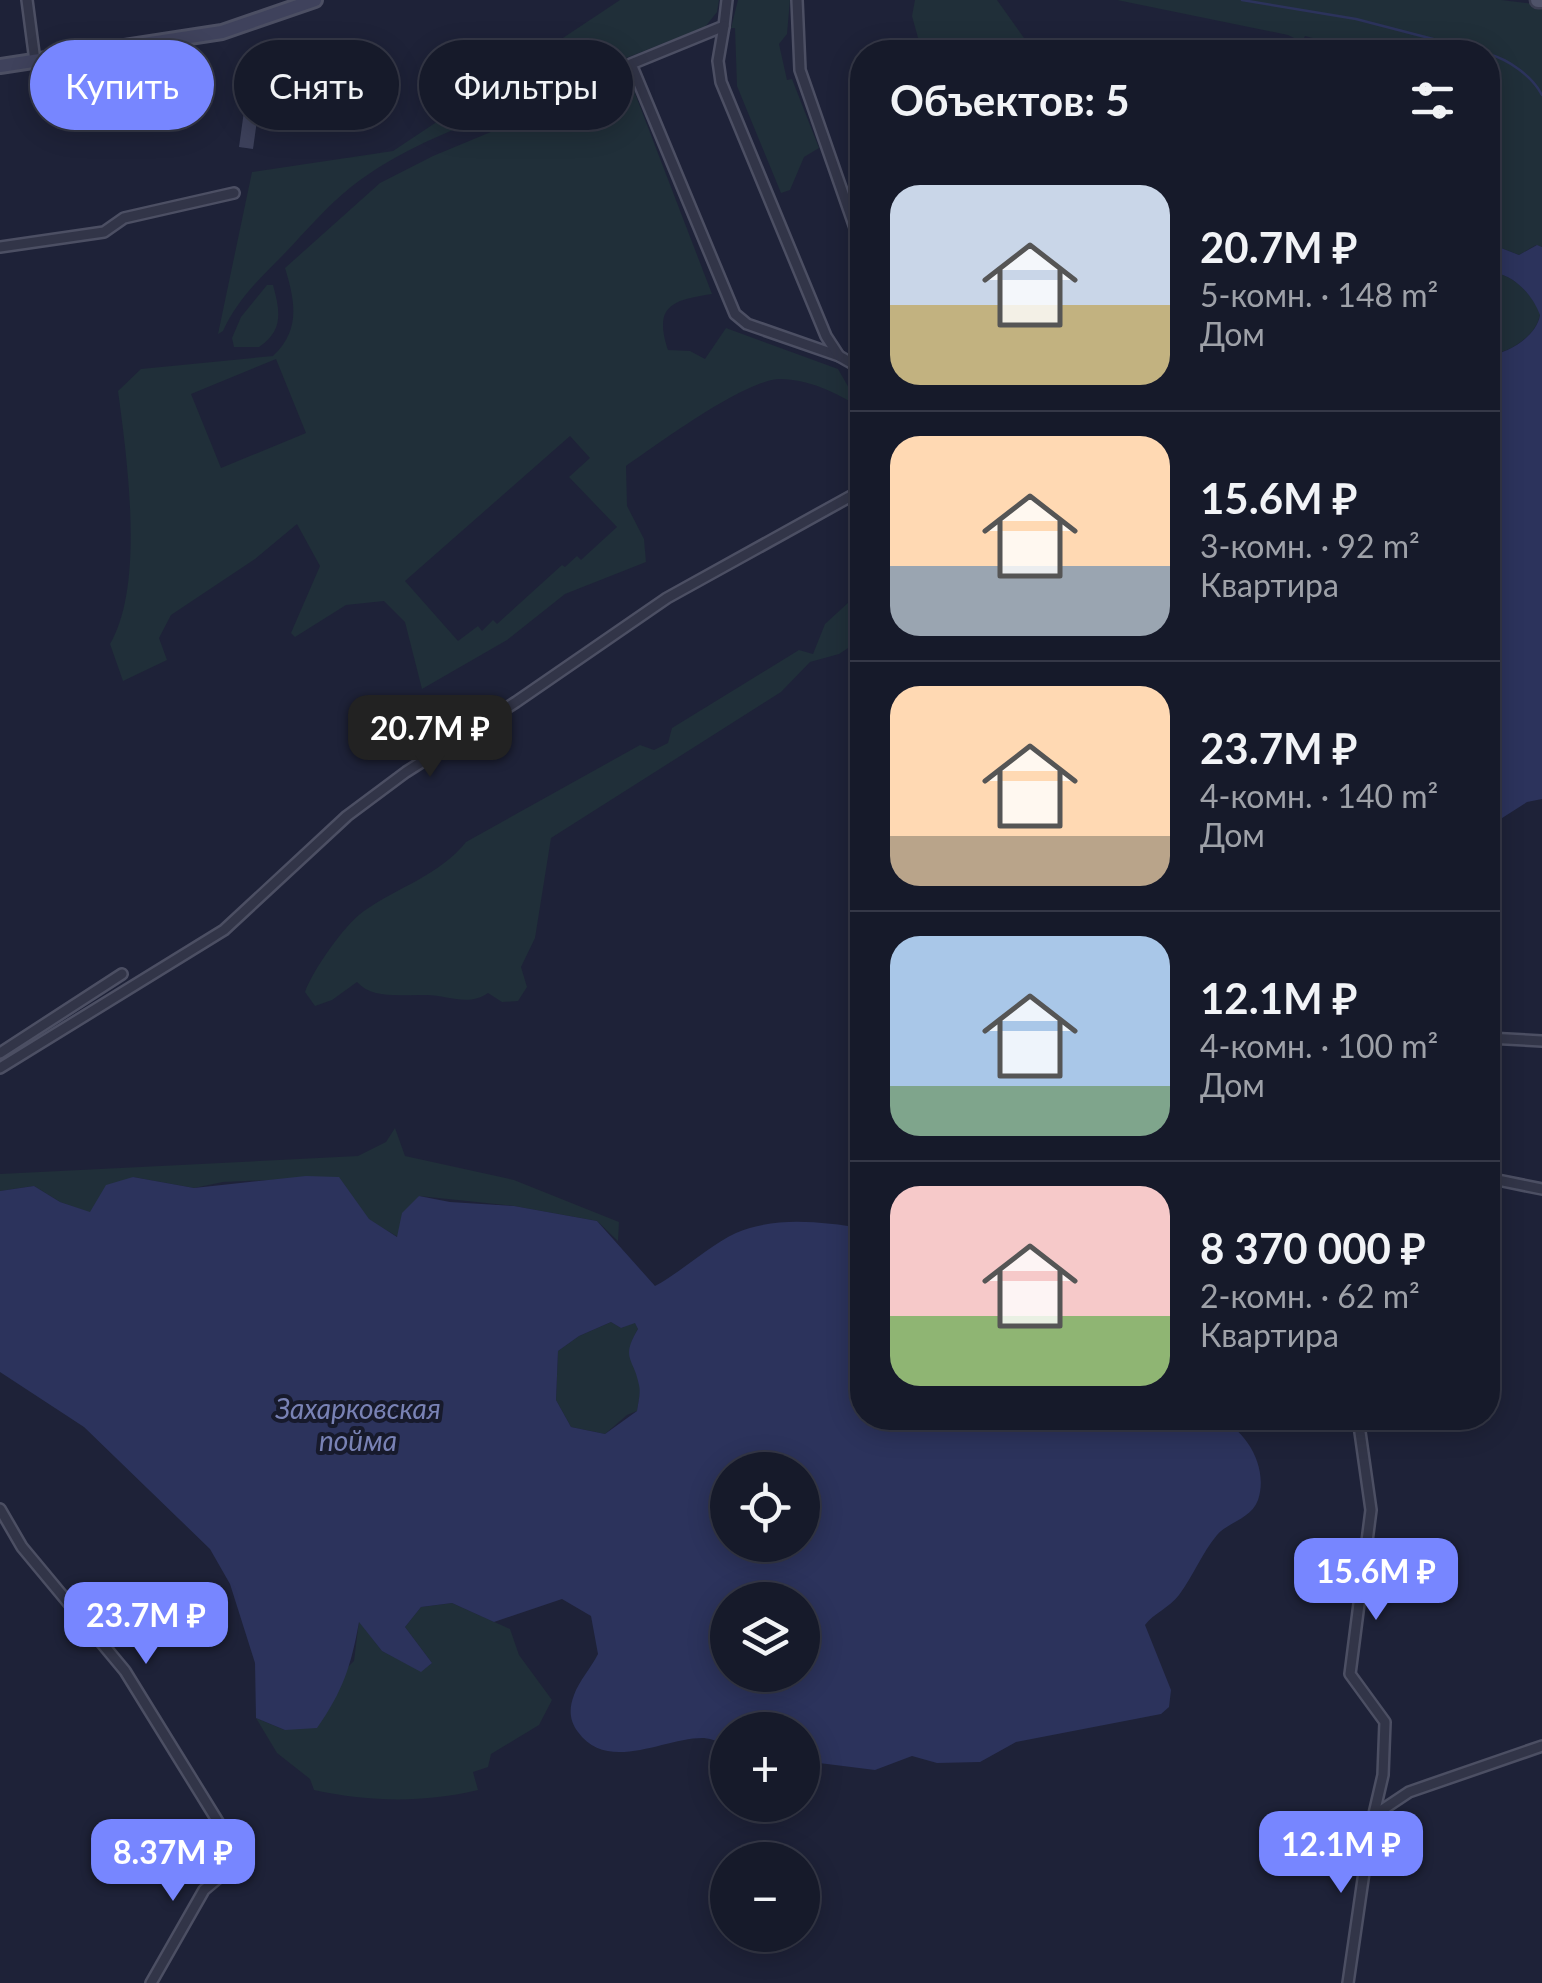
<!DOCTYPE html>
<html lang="ru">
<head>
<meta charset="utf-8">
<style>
  :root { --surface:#161a2a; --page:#1f2332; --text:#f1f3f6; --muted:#9ea1a8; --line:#353847; --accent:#7786ff }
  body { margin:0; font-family:Lato,sans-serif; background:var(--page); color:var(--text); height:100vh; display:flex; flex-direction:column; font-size:38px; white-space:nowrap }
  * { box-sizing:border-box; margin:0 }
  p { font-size:32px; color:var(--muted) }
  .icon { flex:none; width:55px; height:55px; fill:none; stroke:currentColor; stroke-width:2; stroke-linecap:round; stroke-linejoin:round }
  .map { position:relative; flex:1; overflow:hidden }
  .drawer { position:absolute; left:850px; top:40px; width:650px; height:1390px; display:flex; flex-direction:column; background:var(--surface); border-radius:40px; box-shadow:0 5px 25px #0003,0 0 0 2px var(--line) }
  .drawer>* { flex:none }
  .top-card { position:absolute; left:30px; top:40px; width:670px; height:90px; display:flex; gap:20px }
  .controls { position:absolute; left:710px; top:1452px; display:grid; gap:20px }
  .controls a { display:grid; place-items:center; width:110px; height:110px; border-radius:50%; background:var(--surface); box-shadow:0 5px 25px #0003,0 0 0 2px var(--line); font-size:50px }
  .price { position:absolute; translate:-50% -85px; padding:0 22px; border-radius:20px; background:var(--accent); color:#fff; font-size:32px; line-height:65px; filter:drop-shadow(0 2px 5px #0008) }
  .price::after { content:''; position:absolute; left:50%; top:60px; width:30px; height:22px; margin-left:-15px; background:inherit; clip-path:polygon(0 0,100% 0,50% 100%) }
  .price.active { background:#222; color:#fff }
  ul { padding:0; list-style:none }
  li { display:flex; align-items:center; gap:30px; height:250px; padding:0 40px }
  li+li { border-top:2px solid var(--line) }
  li span { display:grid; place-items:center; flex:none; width:280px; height:200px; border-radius:30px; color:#555 }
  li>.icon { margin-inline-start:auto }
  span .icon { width:120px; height:120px; fill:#fffc; stroke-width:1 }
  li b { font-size:42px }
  h2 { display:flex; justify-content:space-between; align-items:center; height:120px; padding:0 40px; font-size:42px }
  .pill { padding:0 35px; border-radius:45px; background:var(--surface); box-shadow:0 5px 25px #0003,0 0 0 2px var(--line); font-size:35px; line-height:90px }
  .pill.active { background:var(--accent); color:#fff }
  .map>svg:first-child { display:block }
</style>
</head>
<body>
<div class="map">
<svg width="1542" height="1983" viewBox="0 0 1542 1983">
  <rect width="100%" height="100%" fill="#1e2238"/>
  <!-- green -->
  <g fill="#202f39" fill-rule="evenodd">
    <path d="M 620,0 L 719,0 L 717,12 L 705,27 L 555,86 L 546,93 C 480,120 408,142 351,187 C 327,206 306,231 285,253 C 261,277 237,300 223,331 L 218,334 L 252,172 L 393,151 Z"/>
    <polygon points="738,0 790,0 787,34 779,44 787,80 792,79 819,148 804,157 790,190 781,193 737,86 735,28 731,28"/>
    <polygon points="915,0 997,0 1034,52 949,52 920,45 912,16"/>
    <polygon points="1117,0 1501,0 1542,5 1542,247 1536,245 1519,255 1501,248 1488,251 1488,52 1357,52 1355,49 1305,36 1302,42 1288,35"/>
    <path d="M 618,79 L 631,83 L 712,294 C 673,300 653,305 668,350 L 690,351 L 705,359 L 726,328 L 838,369 L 860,407 C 836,393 809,379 780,379 C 744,380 658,444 626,466 L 627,506 L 644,539 L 646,562 L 565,594 L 507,640 L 422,689 L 405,622 L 384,601 L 346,605 L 295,637 L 291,633 L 320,566 L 297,524 L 255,559 L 171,615 L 159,638 L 167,660 L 123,681 L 110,644 C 145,585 127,458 118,391 L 141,369 L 273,356 C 301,330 295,301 285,268 L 380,183 L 433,156 ZM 276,359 L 306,433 L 221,468 L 191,394 ZM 570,436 L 590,458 L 569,477 L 617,527 L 581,560 L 577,556 L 565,567 L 562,565 L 497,624 L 493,620 L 482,631 L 478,626 L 458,641 L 405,581 Z"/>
    <path d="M 1488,272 C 1511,272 1532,293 1540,314 C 1537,336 1508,354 1488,355 Z"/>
    <path d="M 267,285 L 273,285 C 280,311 284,330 259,347 L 234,347 L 232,338 L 241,317 Z"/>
    <path d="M 862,590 L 862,639 L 839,654 L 810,662 L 781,692 L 551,838 L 535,938 L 521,967 L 527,987 L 518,1001 L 502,1002 L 488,993 C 468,1007 448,995 426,995 C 403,994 373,1000 357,982 L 332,1000 L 315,1006 L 305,992 C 313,970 344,925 364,911 C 398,887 440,875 466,842 L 640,745 L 654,750 L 668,743 L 672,728 L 799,650 L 813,654 L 825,624 Z"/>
    <polygon points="395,1128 405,1156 514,1180 619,1222 618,1241 597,1221 514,1206 419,1196 398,1237 369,1220 338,1177 223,1182 194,1188 133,1177 91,1213 60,1202 34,1186 0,1191 0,1174 358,1156 386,1142"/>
    <path d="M 611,1322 L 621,1328 L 635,1322 L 638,1329 C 622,1355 635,1361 640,1385 C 641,1393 638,1404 637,1411 L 627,1415 L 605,1434 L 571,1427 L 556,1400 L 558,1351 L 579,1336 Z"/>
    <path d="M 452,1603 L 510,1629 L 519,1655 L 552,1700 L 539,1725 L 491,1754 L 488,1767 L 473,1772 L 478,1790 C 424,1803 369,1802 314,1790 L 310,1779 L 277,1753 L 256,1718 L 285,1730 L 354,1661 L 359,1621 L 382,1651 L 421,1671 L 432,1663 L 405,1627 L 421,1607 Z"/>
  </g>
  <!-- water -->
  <g fill="#2c335c" fill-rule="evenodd">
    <path d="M 1537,245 L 1542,247 L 1542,799 L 1527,802 L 1488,827 L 1488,355 C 1508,354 1537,336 1540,315 C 1532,293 1511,272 1488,272 L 1488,251 L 1501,248 L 1519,255 Z"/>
    <path d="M 306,1176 L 339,1177 L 369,1219 L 397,1237 L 402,1213 L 419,1196 L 450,1202 L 514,1206 L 597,1221 L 655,1286 C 683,1271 708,1246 736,1233 C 776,1216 821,1222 862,1228 L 862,1418 L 1217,1418 C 1246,1429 1269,1467 1258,1500 C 1251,1519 1228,1522 1217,1535 C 1202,1553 1193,1576 1179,1595 C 1169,1608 1154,1613 1145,1625 L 1171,1690 L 1169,1707 L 1161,1714 L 1016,1742 L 980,1762 L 937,1763 L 912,1756 L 875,1770 L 803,1761 L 802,1730 L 728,1730 L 727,1744 C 720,1742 712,1739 704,1738 C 665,1737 608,1774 578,1732 C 569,1720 569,1708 574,1695 C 579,1681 591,1668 598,1654 L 591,1616 L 562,1599 L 494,1622 L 452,1603 L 421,1607 L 405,1627 L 432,1663 L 421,1672 L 382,1651 L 359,1622 C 351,1666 343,1691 317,1728 L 285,1730 L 256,1718 L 255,1663 L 230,1584 L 210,1549 L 84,1427 L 0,1372 L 0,1191 L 34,1186 L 60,1202 L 90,1212 L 106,1185 L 133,1177 L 194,1188 ZM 611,1322 L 621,1328 L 635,1323 L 638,1329 C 620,1359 634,1358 639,1385 C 641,1393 638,1403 637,1411 L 605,1434 L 571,1427 L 556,1400 L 558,1351 L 579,1336 ZM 728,1470 L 802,1470 L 802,1545 L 728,1545 ZM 802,1600 L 802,1675 L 728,1675 L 728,1600 Z"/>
  </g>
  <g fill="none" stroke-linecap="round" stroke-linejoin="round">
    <!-- stream -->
    <g stroke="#2c335c" stroke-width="2.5">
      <polyline points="1242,0 1356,19 1483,52"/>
      <path d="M 1488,54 C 1508,59 1532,76 1542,95"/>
    </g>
  </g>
  <!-- building -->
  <polygon fill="#3c405a" points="245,104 259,106 253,149 239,147"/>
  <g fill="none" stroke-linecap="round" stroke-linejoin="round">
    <defs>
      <g id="minor">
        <polyline points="27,0 35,61"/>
        <polyline points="727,0 724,26 631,64 735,314 747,324 839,356 862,369"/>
        <polyline points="797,0 800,70 862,248"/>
        <polyline points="724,26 718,61 721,82 826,336 839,356"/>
        <polyline points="0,247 104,232 124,218 234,193"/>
        <polyline points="1488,1038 1542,1041"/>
        <polyline points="0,1053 122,974"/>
        <polyline points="0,1068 224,930 347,816 406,772 516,702 667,598 862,490"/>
        <polyline points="1488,1178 1542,1189"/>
        <polyline points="0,1509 22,1547 125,1671 241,1859 204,1890 151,1983"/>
        <polyline points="1373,1816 1409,1792 1542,1746"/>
        <polyline points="1348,1983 1370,1831 1383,1775 1385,1722 1350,1674 1371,1510 1358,1418"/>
      </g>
      <polyline id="secondary" points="0,66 222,32 315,0"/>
      <polyline id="primary" points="1538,0 1542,0"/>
    </defs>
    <!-- minor casing -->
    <use href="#minor" stroke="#4c4f63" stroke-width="14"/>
    <!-- secondary casing -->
    <use href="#secondary" stroke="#4c4f63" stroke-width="18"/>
    <!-- primary casing -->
    <use href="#primary" stroke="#3b3e52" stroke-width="19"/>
    <!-- minor -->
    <use href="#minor" stroke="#323548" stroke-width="9"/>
    <!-- secondary -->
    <use href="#secondary" stroke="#3f425c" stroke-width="12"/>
    <!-- primary -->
    <use href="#primary" stroke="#4f5369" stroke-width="14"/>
  </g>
  <g text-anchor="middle" stroke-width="8" stroke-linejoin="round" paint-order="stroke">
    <!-- water labels -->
    <g font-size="28" font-style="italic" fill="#7982b5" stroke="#171a2c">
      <text x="358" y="1419">Захарковская<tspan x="358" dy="32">пойма</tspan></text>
    </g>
  </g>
</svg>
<div class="controls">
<a><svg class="icon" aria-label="locate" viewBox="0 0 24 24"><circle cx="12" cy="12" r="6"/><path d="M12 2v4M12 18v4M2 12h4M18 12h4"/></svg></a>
<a><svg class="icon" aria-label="layers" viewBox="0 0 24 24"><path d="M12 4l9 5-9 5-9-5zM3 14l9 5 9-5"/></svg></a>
<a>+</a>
<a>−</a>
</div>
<b class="price active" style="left:430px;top:780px">20.7M ₽</b>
<b class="price" style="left:1376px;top:1623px">15.6M ₽</b>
<b class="price" style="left:146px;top:1667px">23.7M ₽</b>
<b class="price" style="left:1341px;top:1896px">12.1M ₽</b>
<b class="price" style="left:173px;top:1904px">8.37M ₽</b>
<div class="top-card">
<a class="pill active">Купить</a>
<a class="pill">Снять</a>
<a class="pill">Фильтры</a>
</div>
<section class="drawer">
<h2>Объектов: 5<svg class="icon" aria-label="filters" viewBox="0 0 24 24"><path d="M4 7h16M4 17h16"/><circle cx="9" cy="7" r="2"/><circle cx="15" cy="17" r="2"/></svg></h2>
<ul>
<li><span style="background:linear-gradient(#c9d6e8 60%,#c2b280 0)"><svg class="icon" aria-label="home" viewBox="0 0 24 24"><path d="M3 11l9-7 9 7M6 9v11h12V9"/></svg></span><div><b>20.7M ₽</b><p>5-комн. · 148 m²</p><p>Дом</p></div></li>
<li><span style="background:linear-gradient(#ffd9b3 65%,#9aa5b1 0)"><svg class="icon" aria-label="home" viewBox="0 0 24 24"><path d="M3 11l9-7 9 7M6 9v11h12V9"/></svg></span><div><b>15.6M ₽</b><p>3-комн. · 92 m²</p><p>Квартира</p></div></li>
<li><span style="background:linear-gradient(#ffd9b3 75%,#b9a48a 0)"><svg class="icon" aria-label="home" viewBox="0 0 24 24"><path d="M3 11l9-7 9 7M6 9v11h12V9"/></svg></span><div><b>23.7M ₽</b><p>4-комн. · 140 m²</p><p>Дом</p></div></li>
<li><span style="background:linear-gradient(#a9c7e8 75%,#7fa58c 0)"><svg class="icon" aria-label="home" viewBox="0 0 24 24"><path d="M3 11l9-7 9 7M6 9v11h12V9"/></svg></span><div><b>12.1M ₽</b><p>4-комн. · 100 m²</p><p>Дом</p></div></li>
<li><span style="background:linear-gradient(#f6c9c9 65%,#8fb573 0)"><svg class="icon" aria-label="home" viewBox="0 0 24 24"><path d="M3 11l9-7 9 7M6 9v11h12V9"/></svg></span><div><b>8 370 000 ₽</b><p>2-комн. · 62 m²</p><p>Квартира</p></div></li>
</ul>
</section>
</div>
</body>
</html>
